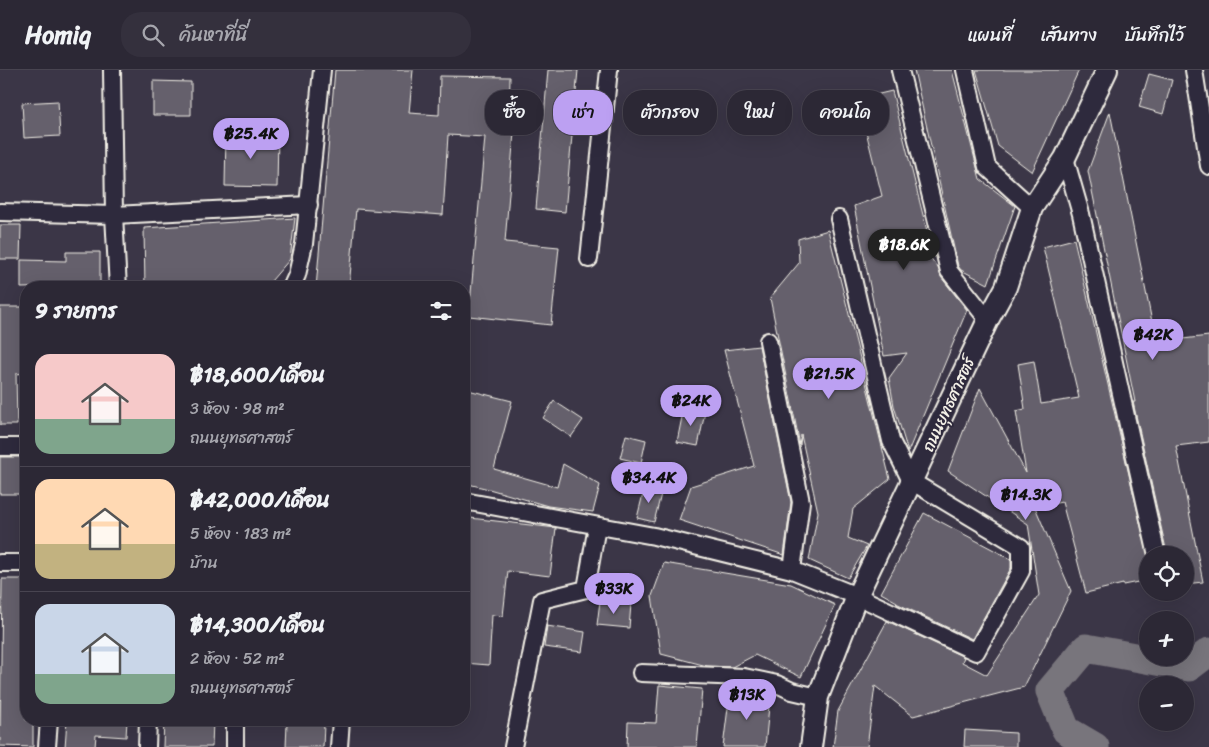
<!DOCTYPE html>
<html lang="th">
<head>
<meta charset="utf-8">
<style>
  :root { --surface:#2c2835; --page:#34303d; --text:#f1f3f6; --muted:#a6a6ad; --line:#484450; --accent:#bca0f2 }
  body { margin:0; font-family:Sriracha,"Playpen Sans Thai",sans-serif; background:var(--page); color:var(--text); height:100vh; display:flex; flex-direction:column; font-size:19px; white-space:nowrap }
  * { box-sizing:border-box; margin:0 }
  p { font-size:16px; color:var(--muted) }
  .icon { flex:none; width:28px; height:28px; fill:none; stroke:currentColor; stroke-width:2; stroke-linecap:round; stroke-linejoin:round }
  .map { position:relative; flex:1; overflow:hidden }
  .side { position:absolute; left:20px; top:211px; width:450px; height:445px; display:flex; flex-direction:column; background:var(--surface); border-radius:20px; box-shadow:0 5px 20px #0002,0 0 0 1px var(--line) }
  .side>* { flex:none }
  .banner { position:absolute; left:485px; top:20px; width:475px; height:45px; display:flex; gap:10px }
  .tools { position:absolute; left:1139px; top:476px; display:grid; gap:10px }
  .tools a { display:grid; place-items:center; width:55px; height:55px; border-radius:50%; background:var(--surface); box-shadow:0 5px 20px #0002,0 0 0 1px var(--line); font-size:25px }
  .price { position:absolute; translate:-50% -42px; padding:0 11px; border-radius:18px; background:var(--accent); color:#111; font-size:16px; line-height:32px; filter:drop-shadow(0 1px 2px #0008) }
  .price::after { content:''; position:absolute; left:50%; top:30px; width:15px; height:11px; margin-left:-8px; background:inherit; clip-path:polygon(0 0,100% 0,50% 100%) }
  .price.current { background:#222; color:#fff }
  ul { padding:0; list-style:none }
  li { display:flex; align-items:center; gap:15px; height:125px; padding:0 15px }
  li+li { border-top:1px solid var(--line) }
  li span { display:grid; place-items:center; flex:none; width:140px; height:100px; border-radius:15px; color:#555 }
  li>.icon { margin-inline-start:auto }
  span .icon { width:60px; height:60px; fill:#fffc; stroke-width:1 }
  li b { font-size:21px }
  h2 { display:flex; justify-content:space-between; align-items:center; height:60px; padding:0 15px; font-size:21px }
  .pill { padding:0 18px; border-radius:20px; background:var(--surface); box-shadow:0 5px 20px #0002,0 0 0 1px var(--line); font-size:18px; line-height:45px }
  .pill.current { background:var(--accent); color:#111 }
  header { display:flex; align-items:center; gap:30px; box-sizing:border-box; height:70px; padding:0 25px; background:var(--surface); border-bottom:1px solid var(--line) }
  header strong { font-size:24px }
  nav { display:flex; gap:28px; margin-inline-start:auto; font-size:18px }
  .search { width:350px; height:45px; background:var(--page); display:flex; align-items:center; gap:12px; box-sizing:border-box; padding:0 18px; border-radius:20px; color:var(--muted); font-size:19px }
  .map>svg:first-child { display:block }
</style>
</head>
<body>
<header>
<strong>Homiq</strong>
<div class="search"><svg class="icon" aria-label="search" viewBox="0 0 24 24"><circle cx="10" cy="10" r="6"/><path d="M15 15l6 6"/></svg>ค้นหาที่นี่</div>
<nav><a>แผนที่</a><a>เส้นทาง</a><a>บันทึกไว้</a></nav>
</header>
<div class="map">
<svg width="1209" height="677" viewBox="0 0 1209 677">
  <rect width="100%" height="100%" fill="#3b3647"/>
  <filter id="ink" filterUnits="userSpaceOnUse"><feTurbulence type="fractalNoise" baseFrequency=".02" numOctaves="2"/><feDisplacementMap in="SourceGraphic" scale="10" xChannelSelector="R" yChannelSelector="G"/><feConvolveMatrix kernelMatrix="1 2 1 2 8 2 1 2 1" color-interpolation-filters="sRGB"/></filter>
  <g filter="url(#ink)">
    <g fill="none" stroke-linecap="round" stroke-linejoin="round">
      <!-- river -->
      <polyline stroke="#78747b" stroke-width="29" points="1095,677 1066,660 1050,621 1086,578 1189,597 1209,582"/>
    </g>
    <!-- building -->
    <g fill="#65616c" stroke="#f4f1e8">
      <polygon points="335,0 413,0 409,43 439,45 440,6 510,7 509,49 515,50 505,172 559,177 551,255 469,246 485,67 448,65 443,145 356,139 349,218 316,218"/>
      <polygon points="548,0 578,0 565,142 536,139"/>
      <polygon points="914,0 952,0 980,109 1015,136 988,214 961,200 958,196"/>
      <polygon points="976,0 1079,0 1032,102 998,76"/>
      <polygon points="1149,4 1172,10 1163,44 1139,37"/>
      <polygon points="153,11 191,12 191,45 153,45"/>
      <polygon points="892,21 931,177 933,177 935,187 927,183 938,198 941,207 967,240 908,382 894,336 889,308 907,283 884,286 854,136 882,126 858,29"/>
      <polygon points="58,31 60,66 24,68 22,33"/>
      <polygon points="1110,42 1156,272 1209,266 1209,372 1176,376 1203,512 1185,514 1185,485 1165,485 1166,479 1133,332 1135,332 1088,101"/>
      <polygon points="226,63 278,65 277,117 225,116"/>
      <polygon points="295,148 290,189 265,218 145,218 144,158"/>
      <polygon points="0,155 21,155 20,189 0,189"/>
      <polygon points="828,160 890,409 853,439 848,468 867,476 848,508 809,490 818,442 801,365 800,375 770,228 799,193 798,169"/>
      <polygon points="1074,169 1148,486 1148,510 1123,515 1123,514 1086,523 1062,432 1035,437 1071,521 1024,617 913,646 875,616 867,677 833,677 838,641 887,551 964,587 962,592 987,605 1039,525 1028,454 948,401 980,318 1026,403 1016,341 1025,339 1018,294 1034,291 1041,334 1079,328 1043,177"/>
      <polygon points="66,182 100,182 100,216 21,218 21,190 66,191"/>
      <polygon points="0,237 24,237 26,303 16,304 17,355 0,355"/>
      <polygon points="759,276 791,432 784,485 679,450 691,416 754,396 724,280"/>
      <polygon points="464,319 512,331 494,399 557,417 563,394 600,415 593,442 548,436 489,419 464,413"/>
      <polygon points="554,331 583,350 571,367 543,348"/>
      <polygon points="684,337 705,342 698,376 677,372"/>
      <polygon points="626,365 646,370 641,393 620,388"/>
      <rect x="0" y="387" width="26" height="37"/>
      <polygon points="645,416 662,420 654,452 637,448"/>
      <polygon points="924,443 1011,489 1011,498 972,569 896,533 897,532 881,523"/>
      <polygon points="470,448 556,458 550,506 508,501 503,546 492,545 489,595 464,593 464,506"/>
      <polygon points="664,493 791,514 835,535 801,607 755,585 732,597 707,596 661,584 652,526"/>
      <polygon points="2,509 26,509 26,650 33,650 33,677 0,676"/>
      <polygon points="600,531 631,534 629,558 597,555"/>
      <polygon points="547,556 585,562 582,582 544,577"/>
      <polygon points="659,615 702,619 697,677 627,677 628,652 656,653"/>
      <polygon points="730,622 770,626 765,677 723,677"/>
      <polygon points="67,650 127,650 126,667 96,665 95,677 65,677"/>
      <polygon points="164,650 213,650 212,677 163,677"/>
      <polygon points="287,653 324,654 323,677 286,677"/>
      <polygon points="965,660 1016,663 1016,677 964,677"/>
    </g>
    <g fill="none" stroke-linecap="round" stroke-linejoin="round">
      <defs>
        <g id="minor">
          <polyline points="112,0 114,145 118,218"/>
          <polyline points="900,0 949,201 988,250"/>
          <polyline points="965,0 987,97 1032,138"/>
          <polyline points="1194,0 1209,96"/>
          <polyline points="1065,88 1081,144 1156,481"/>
          <polyline points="0,142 114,145 309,135"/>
          <polyline points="589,189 609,0"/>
          <polyline points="291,218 297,205 304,174 322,0"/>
          <polyline points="768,271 801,432 792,500"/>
          <polyline points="0,377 26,377"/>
          <polyline points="464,431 654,466 792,500 857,526 976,582 1021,501 1021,477 911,411 891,371 839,149"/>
          <polyline points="0,493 26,493"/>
          <polyline points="641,603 744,607 777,614 792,621 818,627"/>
          <polyline points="47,677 49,650"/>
          <polyline points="147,677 148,650"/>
          <polyline points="235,677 235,650"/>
          <polyline points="339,677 341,650"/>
          <polyline points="513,677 542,530 586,519 597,456"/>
        </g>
        <polyline id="tertiary" points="811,677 818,627 857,526 988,250 1006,217 1032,138 1065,88 1107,0"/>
      </defs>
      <!-- minor casing -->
      <use href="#minor" stroke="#f4f1e8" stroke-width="20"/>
      <!-- tertiary casing -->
      <use href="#tertiary" stroke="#f4f1e8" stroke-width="24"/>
      <!-- minor -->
      <use href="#minor" stroke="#2f2a3d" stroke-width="16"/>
      <!-- tertiary -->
      <use href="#tertiary" stroke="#2f2a3d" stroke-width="20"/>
    </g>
  </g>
  <g text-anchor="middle" stroke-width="4" stroke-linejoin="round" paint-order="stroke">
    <!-- street labels -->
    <g font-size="16" fill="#f4f1e8" stroke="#2f2a3d">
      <text transform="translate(948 334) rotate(-65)" y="6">ถนนยุทธศาสตร์</text>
    </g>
  </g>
</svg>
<div class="tools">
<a><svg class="icon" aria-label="locate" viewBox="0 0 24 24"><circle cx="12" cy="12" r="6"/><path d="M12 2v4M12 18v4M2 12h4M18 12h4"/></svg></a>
<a>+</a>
<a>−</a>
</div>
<b class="price" style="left:251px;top:90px">฿25.4K</b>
<b class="price current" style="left:904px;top:201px">฿18.6K</b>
<b class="price" style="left:1153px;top:291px">฿42K</b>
<b class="price" style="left:829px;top:330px">฿21.5K</b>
<b class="price" style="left:691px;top:357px">฿24K</b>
<b class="price" style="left:649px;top:434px">฿34.4K</b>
<b class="price" style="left:1026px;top:451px">฿14.3K</b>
<b class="price" style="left:614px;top:545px">฿33K</b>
<b class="price" style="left:747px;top:651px">฿13K</b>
<div class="banner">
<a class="pill">ซื้อ</a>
<a class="pill current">เช่า</a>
<a class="pill">ตัวกรอง</a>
<a class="pill">ใหม่</a>
<a class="pill">คอนโด</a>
</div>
<section class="side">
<h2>9 รายการ<svg class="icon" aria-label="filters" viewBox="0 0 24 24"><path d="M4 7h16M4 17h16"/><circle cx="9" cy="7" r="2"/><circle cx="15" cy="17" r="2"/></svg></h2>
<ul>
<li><span style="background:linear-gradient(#f6c9c9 65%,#7fa58c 0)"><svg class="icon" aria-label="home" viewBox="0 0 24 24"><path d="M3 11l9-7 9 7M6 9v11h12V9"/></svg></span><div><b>฿18,600/เดือน</b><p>3 ห้อง · 98 m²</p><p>ถนนยุทธศาสตร์</p></div></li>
<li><span style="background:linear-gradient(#ffd9b3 65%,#c2b280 0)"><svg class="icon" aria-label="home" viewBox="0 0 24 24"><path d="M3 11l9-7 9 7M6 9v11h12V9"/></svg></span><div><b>฿42,000/เดือน</b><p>5 ห้อง · 183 m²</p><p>บ้าน</p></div></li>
<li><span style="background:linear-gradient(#c9d6e8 70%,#7fa58c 0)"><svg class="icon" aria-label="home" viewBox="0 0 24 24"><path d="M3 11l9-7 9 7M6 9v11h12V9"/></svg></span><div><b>฿14,300/เดือน</b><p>2 ห้อง · 52 m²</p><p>ถนนยุทธศาสตร์</p></div></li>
</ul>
</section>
</div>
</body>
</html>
